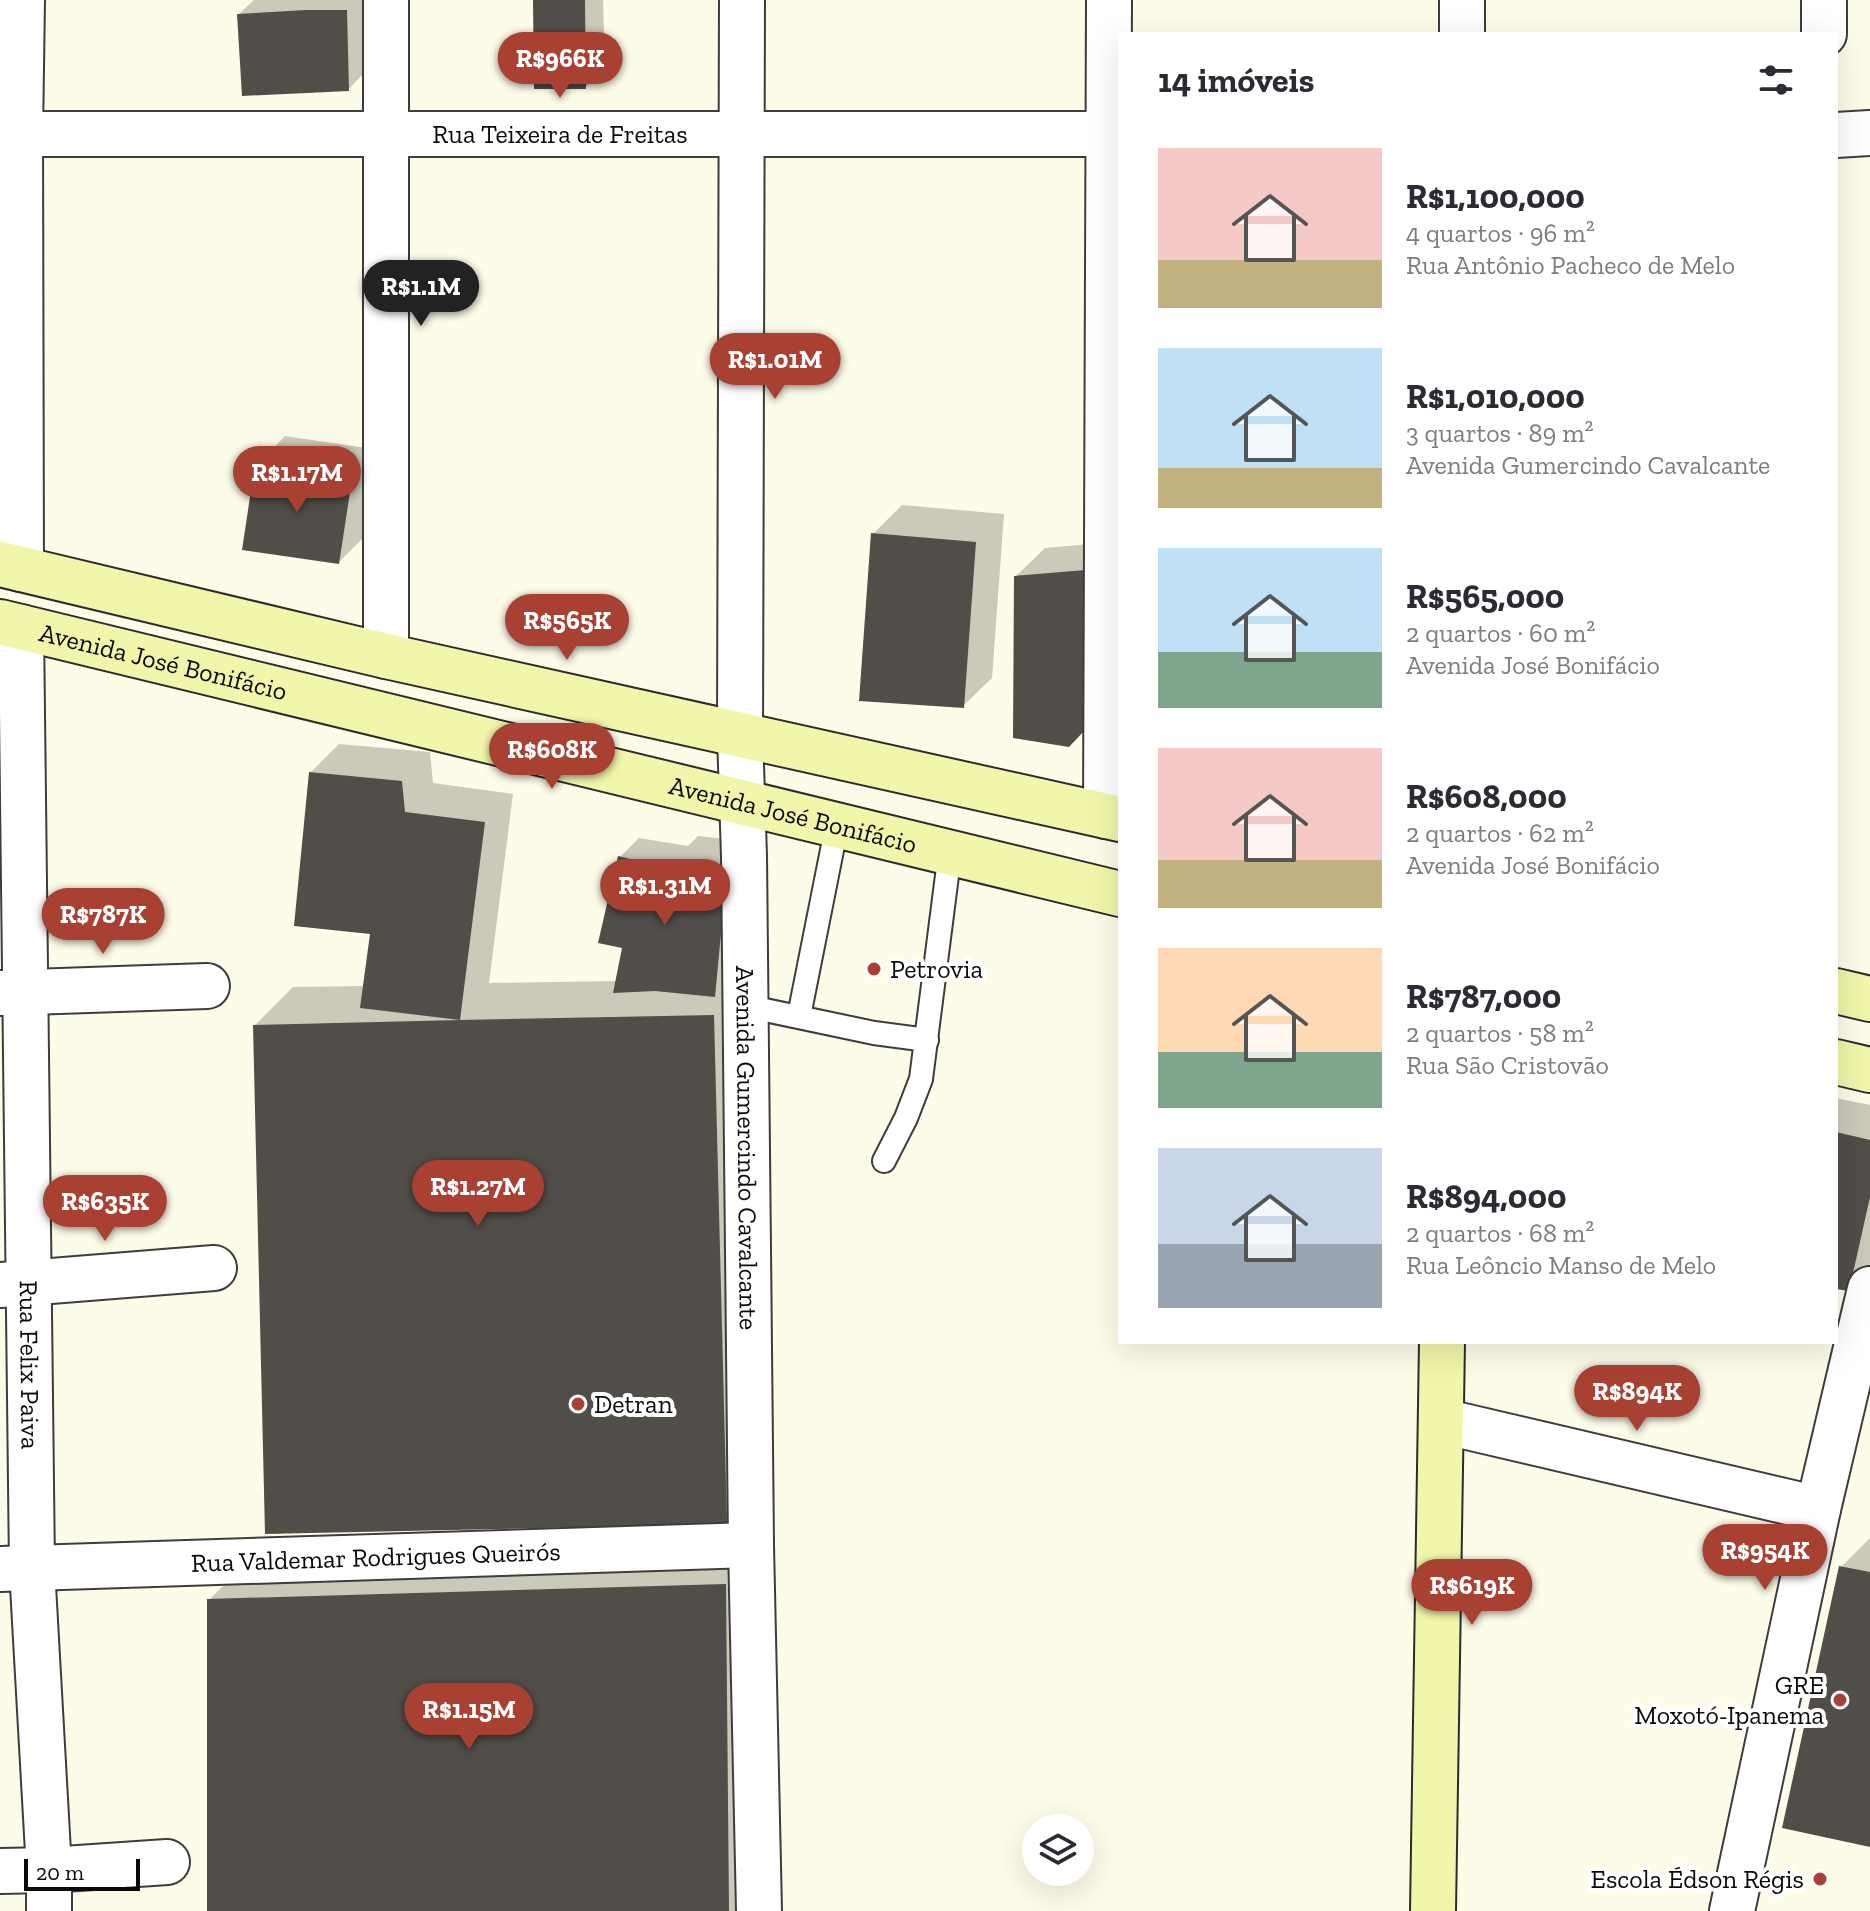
<!DOCTYPE html>
<html lang="pt">
<head>
<meta charset="utf-8">
<style>
  :root { --surface:#fff; --page:#f7f7f7; --text:#2b2b33; --muted:#7c7c81; --accent:#a94133 }
  body { margin:0; font-family:"Zilla Slab",serif; background:var(--page); color:var(--text); height:100vh; display:flex; flex-direction:column; font-size:30px; white-space:nowrap }
  * { box-sizing:border-box; margin:0 }
  p { font-size:26px; color:var(--muted) }
  .icon { flex:none; width:44px; height:44px; fill:none; stroke:currentColor; stroke-width:2; stroke-linecap:round; stroke-linejoin:round }
  .map { position:relative; flex:1; overflow:hidden }
  .side { position:absolute; left:1118px; top:32px; width:720px; height:1312px; display:flex; flex-direction:column; background:var(--surface); border-radius:0px; box-shadow:0 8px 32px #0002 }
  .side>* { flex:none }
  .fabs { position:absolute; left:1022px; top:1814px; display:grid; gap:16px }
  .fabs a { display:grid; place-items:center; width:72px; height:72px; border-radius:50%; background:var(--surface); box-shadow:0 8px 32px #0002; font-size:40px }
  .scale { position:absolute; left:24px; bottom:20px; width:116px; box-sizing:border-box; padding-left:8px; border:4px solid #0a0a0a; border-top:0; font-size:22px; line-height:28px; white-space:nowrap; color:#0a0a0a; -webkit-text-stroke:6px #fff; paint-order:stroke }
  .price { position:absolute; translate:-50% -68px; padding:0 18px; border-radius:28px; background:var(--accent); color:#fff; font-size:26px; line-height:52px; filter:drop-shadow(0 2px 4px #0008) }
  .price::after { content:''; position:absolute; left:50%; top:48px; width:24px; height:18px; margin-left:-12px; background:inherit; clip-path:polygon(0 0,100% 0,50% 100%) }
  .price.current { background:#222; color:#fff }
  ul { padding:0; list-style:none }
  li { display:flex; align-items:center; gap:24px; height:200px; padding:0 40px }
  li span { display:grid; place-items:center; flex:none; width:224px; height:160px; border-radius:0px; color:#555 }
  li>.icon { margin-inline-start:auto }
  span .icon { width:96px; height:96px; fill:#fffc; stroke-width:1 }
  li b { font-size:34px }
  h2 { display:flex; justify-content:space-between; align-items:center; height:96px; padding:0 40px; font-size:34px }
  .map>svg:first-child { display:block }
</style>
</head>
<body>
<div class="map">
<svg width="1870" height="1911" viewBox="0 0 1870 1911">
  <rect width="100%" height="100%" fill="#fdfce9"/>
  <!-- shadow -->
  <g fill="#0003">
    <polygon points="254,0 365,0 367,70 348,90 239,14"/>
    <polygon points="535,0 603,0 605,68 586,87"/>
    <polygon points="285,436 380,450 368,533 339,562 257,465"/>
    <polygon points="902,505 1004,514 992,678 963,706 873,534"/>
    <polygon points="1114,542 1068,744 1016,576 1045,548"/>
    <polygon points="339,744 430,752 433,783 513,794 489,983 617,981 624,947 620,857 639,838 688,846 698,836 755,842 764,1485 726,1523 255,1025 293,987 365,986 373,932 311,772"/>
    <polygon points="1836,1098 1870,1105 1870,1267 1848,1289 1836,1287"/>
    <polygon points="1870,1538 1870,1845 1841,1567"/>
    <polygon points="763,1547 767,1911 209,1911 209,1600 247,1562"/>
  </g>
  <!-- building -->
  <g fill="#514d48">
    <polygon points="533,0 585,0 586,89 534,89"/>
    <polygon points="306,10 347,10 349,91 242,96 237,14"/>
    <polygon points="255,464 352,479 339,564 242,550"/>
    <polygon points="871,533 976,542 964,708 859,701"/>
    <polygon points="1086,570 1086,729 1069,747 1013,738 1014,576"/>
    <polygon points="309,772 402,781 405,812 485,822 460,1020 714,1015 727,1524 265,1534 253,1025 460,1020 360,1008 370,934 294,926"/>
    <polygon points="618,856 642,862 727,870 715,997 655,991 613,993 622,948 598,943"/>
    <polygon points="1836,1132 1870,1140 1870,1197 1849,1291 1836,1289"/>
    <polygon points="1839,1566 1870,1572 1870,1847 1782,1828"/>
    <polygon points="726,1584 729,1911 207,1911 207,1599"/>
  </g>
  <g fill="none" stroke-linecap="round" stroke-linejoin="round">
    <defs>
      <g id="lane">
        <polyline points="746,1006 874,1033 927,1040"/>
        <polyline points="799,1016 837,825"/>
        <polyline points="884,1161 906,1118 921,1079 950,852"/>
      </g>
      <g id="street">
        <path id="s1" d="M 742,0 L 740,735 L 744,856 L 751,1545 L 759,1911"/>
        <polyline points="1462,34 1462,0"/>
        <polyline points="1824,34 1824,0"/>
        <path id="s2" d="M 0,134 L 1120,134"/>
        <polyline points="1836,135 1870,133"/>
        <polyline points="21,569 20,134 22,0"/>
        <path id="s3" d="M 21,627 L 32,1568 L 49,1870 L 49,1911"/>
        <polyline points="386,656 386,0"/>
        <polyline points="1106,816 1109,0"/>
        <polyline points="0,993 207,986"/>
        <polyline points="0,1285 214,1268"/>
        <polyline points="1442,1421 1818,1509"/>
        <path id="s4" d="M 0,1569 L 751,1545"/>
        <polyline points="0,1871 49,1870 167,1862"/>
        <polyline points="1732,1911 1818,1509 1870,1289"/>
      </g>
      <g id="secondary">
        <polyline points="0,564 386,656 1120,819"/>
        <path id="s5" d="M 0,622 L 1120,894"/>
        <polyline points="1836,991 1870,999"/>
        <polyline points="1836,1062 1870,1070"/>
        <polyline points="1433,1911 1442,1342"/>
      </g>
    </defs>
    <!-- lane casing -->
    <use href="#lane" stroke="#3d3d3d" stroke-width="26"/>
    <!-- street casing -->
    <use href="#street" stroke="#3d3d3d" stroke-width="48"/>
    <!-- secondary casing -->
    <use href="#secondary" stroke="#2c2c2c" stroke-width="48"/>
    <!-- lane -->
    <use href="#lane" stroke="#fff" stroke-width="22"/>
    <!-- street -->
    <use href="#street" stroke="#fff" stroke-width="44"/>
    <!-- secondary -->
    <use href="#secondary" stroke="#f1f6ab" stroke-width="44"/>
  </g>
  <!-- markers -->
  <g fill="#a94133" stroke="#fff" stroke-width="3">
    <circle cx="874" cy="969" r="8"/>
    <circle cx="578" cy="1404" r="8"/>
    <circle cx="1840" cy="1700" r="8"/>
    <circle cx="1820" cy="1879" r="8"/>
  </g>
  <g text-anchor="middle" stroke-width="8" stroke-linejoin="round" paint-order="stroke">
    <!-- street labels -->
    <g font-size="26" fill="#0a0a0a" stroke="#fff">
      <text dy="9" stroke="none"><textPath href="#s2" startOffset="560">Rua Teixeira de Freitas</textPath></text>
      <text dy="9" stroke="none"><textPath href="#s5" startOffset="168">Avenida José Bonifácio</textPath></text>
      <text dy="9" stroke="none"><textPath href="#s5" startOffset="816">Avenida José Bonifácio</textPath></text>
      <text dy="9" stroke="none"><textPath href="#s1" startOffset="1148">Avenida Gumercindo Cavalcante</textPath></text>
      <text dy="9" stroke="none"><textPath href="#s3" startOffset="738">Rua Felix Paiva</textPath></text>
      <text dy="9" stroke="none"><textPath href="#s4" startOffset="376">Rua Valdemar Rodrigues Queirós</textPath></text>
    </g>
    <!-- poi labels -->
    <g font-size="26" fill="#0a0a0a" stroke="#fff" text-anchor="start">
      <text x="890" y="978">Petrovia</text>
      <text x="594" y="1413">Detran</text>
      <text x="1824" y="1694" text-anchor="end">GRE<tspan x="1824" dy="30">Moxotó-Ipanema</tspan></text>
      <text x="1804" y="1888" text-anchor="end">Escola Édson Régis</text>
    </g>
  </g>
</svg>
<div class="fabs">
<a><svg class="icon" aria-label="layers" viewBox="0 0 24 24"><path d="M12 4l9 5-9 5-9-5zM3 14l9 5 9-5"/></svg></a>
</div>
<div class="scale">20 m</div>
<b class="price" style="left:560px;top:100px">R$966K</b>
<b class="price current" style="left:421px;top:328px">R$1.1M</b>
<b class="price" style="left:775px;top:401px">R$1.01M</b>
<b class="price" style="left:297px;top:514px">R$1.17M</b>
<b class="price" style="left:567px;top:662px">R$565K</b>
<b class="price" style="left:552px;top:791px">R$608K</b>
<b class="price" style="left:665px;top:927px">R$1.31M</b>
<b class="price" style="left:103px;top:956px">R$787K</b>
<b class="price" style="left:478px;top:1228px">R$1.27M</b>
<b class="price" style="left:105px;top:1243px">R$635K</b>
<b class="price" style="left:1637px;top:1433px">R$894K</b>
<b class="price" style="left:1765px;top:1592px">R$954K</b>
<b class="price" style="left:1472px;top:1627px">R$619K</b>
<b class="price" style="left:469px;top:1751px">R$1.15M</b>
<section class="side">
<h2>14 imóveis<svg class="icon" aria-label="filters" viewBox="0 0 24 24"><path d="M4 7h16M4 17h16"/><circle cx="9" cy="7" r="2"/><circle cx="15" cy="17" r="2"/></svg></h2>
<ul>
<li><span style="background:linear-gradient(#f6c9c9 70%,#c2b280 0)"><svg class="icon" aria-label="home" viewBox="0 0 24 24"><path d="M3 11l9-7 9 7M6 9v11h12V9"/></svg></span><div><b>R$1,100,000</b><p>4 quartos · 96 m²</p><p>Rua Antônio Pacheco de Melo</p></div></li>
<li><span style="background:linear-gradient(#bfe0f5 75%,#c2b280 0)"><svg class="icon" aria-label="home" viewBox="0 0 24 24"><path d="M3 11l9-7 9 7M6 9v11h12V9"/></svg></span><div><b>R$1,010,000</b><p>3 quartos · 89 m²</p><p>Avenida Gumercindo Cavalcante</p></div></li>
<li><span style="background:linear-gradient(#bfe0f5 65%,#7fa58c 0)"><svg class="icon" aria-label="home" viewBox="0 0 24 24"><path d="M3 11l9-7 9 7M6 9v11h12V9"/></svg></span><div><b>R$565,000</b><p>2 quartos · 60 m²</p><p>Avenida José Bonifácio</p></div></li>
<li><span style="background:linear-gradient(#f6c9c9 70%,#c2b280 0)"><svg class="icon" aria-label="home" viewBox="0 0 24 24"><path d="M3 11l9-7 9 7M6 9v11h12V9"/></svg></span><div><b>R$608,000</b><p>2 quartos · 62 m²</p><p>Avenida José Bonifácio</p></div></li>
<li><span style="background:linear-gradient(#ffd9b3 65%,#7fa58c 0)"><svg class="icon" aria-label="home" viewBox="0 0 24 24"><path d="M3 11l9-7 9 7M6 9v11h12V9"/></svg></span><div><b>R$787,000</b><p>2 quartos · 58 m²</p><p>Rua São Cristovão</p></div></li>
<li><span style="background:linear-gradient(#c9d6e8 60%,#9aa5b1 0)"><svg class="icon" aria-label="home" viewBox="0 0 24 24"><path d="M3 11l9-7 9 7M6 9v11h12V9"/></svg></span><div><b>R$894,000</b><p>2 quartos · 68 m²</p><p>Rua Leôncio Manso de Melo</p></div></li>
</ul>
</section>
</div>
</body>
</html>
